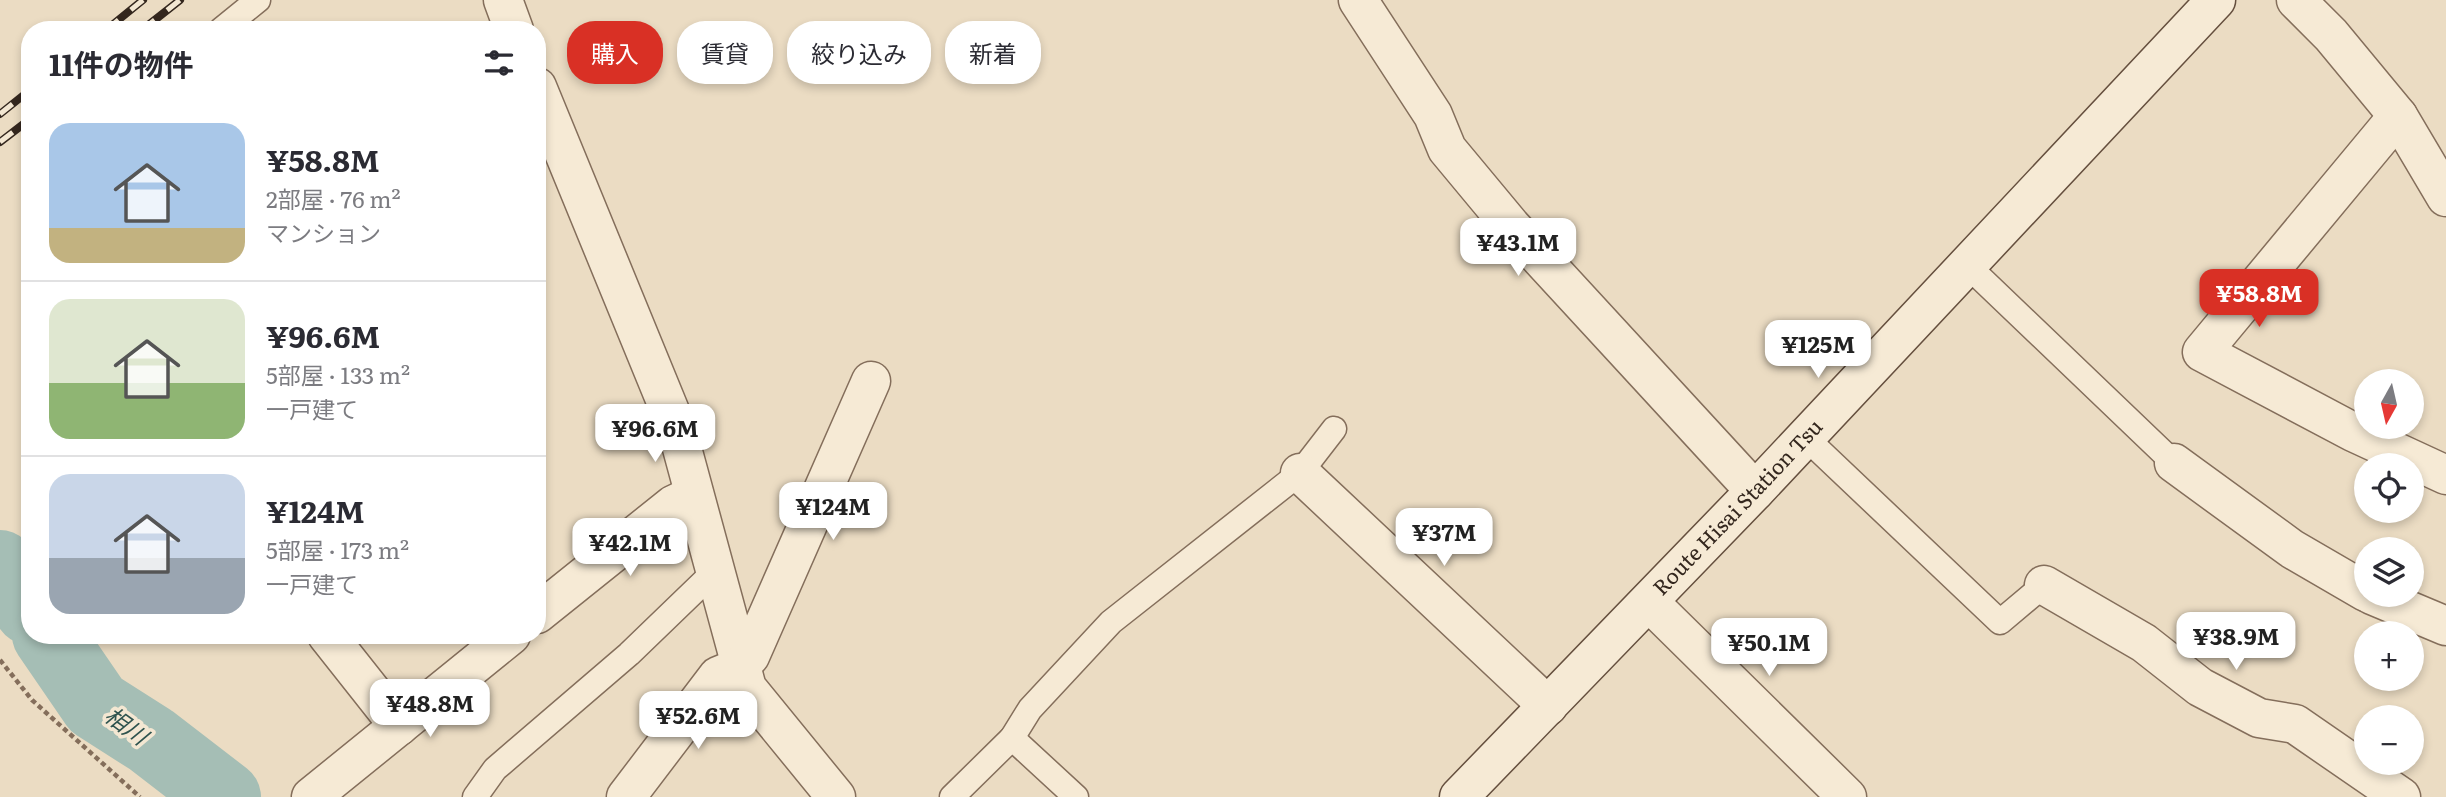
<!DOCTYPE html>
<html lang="ja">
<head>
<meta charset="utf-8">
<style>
  :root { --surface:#fff; --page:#f2f2f3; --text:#2b2b33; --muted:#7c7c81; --line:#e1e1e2; --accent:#d93025 }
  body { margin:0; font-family:Literata,"Noto Sans JP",serif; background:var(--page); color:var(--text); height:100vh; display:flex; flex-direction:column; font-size:26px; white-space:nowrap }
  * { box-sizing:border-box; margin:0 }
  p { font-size:23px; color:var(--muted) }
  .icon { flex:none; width:38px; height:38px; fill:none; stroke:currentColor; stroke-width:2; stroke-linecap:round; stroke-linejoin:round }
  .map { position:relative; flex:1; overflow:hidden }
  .details { position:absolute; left:21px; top:21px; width:525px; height:623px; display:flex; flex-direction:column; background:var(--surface); border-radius:28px; box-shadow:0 4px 10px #0003 }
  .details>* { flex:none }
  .guide { position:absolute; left:567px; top:21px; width:665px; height:63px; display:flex; gap:14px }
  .needle { width:46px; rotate:188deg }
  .tools { position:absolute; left:2354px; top:369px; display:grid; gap:14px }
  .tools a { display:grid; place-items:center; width:70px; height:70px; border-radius:50%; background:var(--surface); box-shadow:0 4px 10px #0003; font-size:35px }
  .price { position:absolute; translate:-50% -60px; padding:0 16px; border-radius:14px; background:#fff; color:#222; font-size:23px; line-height:46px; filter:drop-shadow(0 2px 4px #0008) }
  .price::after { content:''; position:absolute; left:50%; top:42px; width:21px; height:16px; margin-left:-10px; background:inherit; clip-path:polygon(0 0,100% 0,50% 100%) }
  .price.active { background:var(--accent); color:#fff }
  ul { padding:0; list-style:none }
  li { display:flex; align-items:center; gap:21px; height:175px; padding:0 28px }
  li+li { border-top:2px solid var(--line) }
  li span { display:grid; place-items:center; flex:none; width:196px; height:140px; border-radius:21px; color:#555 }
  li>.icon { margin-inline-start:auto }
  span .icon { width:84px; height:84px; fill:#fffc; stroke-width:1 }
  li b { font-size:30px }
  h2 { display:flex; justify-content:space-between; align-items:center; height:84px; padding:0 28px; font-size:30px }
  .chip { padding:0 24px; border-radius:28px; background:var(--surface); box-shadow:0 4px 10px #0003; font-size:24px; line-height:63px }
  .chip.active { background:var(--accent); color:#fff }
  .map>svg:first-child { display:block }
</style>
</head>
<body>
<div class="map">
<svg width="2446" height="797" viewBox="0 0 2446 797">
  <rect width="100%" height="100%" fill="#ebdcc3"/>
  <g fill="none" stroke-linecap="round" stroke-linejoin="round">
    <!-- river -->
    <g stroke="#a5beb5" stroke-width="72">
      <polyline points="0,566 30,609"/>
      <polyline points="48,635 96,705 151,740 225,797"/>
    </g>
    <defs>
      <g id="lane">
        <polyline points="221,30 258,0"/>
        <polyline points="1967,265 2174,463"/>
        <polyline points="1805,437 2000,622 2044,585"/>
        <polyline points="1012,738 1076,797"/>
        <polyline points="475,797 495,769 629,654 714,572"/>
        <polyline points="952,797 1012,738 1030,709 1111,622 1300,473 1334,429"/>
      </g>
      <g id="street">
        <polyline points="503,0 514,30"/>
        <polyline points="1358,0 1433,115 1447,149 1511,226 1755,491"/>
        <polyline points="2296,0 2331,35 2398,116 2446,197"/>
        <polyline points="537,87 676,426 747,688 836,797"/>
        <polyline points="2398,116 2202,352 2353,432 2446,475"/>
        <polyline points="2174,463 2292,549 2366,592"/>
        <polyline points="1300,473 1548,706"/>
        <polyline points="2044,585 2144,643 2200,687 2259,718 2295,724 2401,797"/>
        <polyline points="2372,595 2446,626"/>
        <polyline points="1649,602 1847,797"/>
        <polyline points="537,614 673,505 694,495"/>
        <polyline points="327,635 399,726"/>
        <polyline points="311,797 511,635"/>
        <polyline points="626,797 718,676 740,667 750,656 871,381"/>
      </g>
      <g id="secondary">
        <path id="s1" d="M 1459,797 L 1755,491 L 2216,0"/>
      </g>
    </defs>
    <!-- lane casing -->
    <use href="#lane" stroke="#846e5b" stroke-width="27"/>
    <!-- street casing -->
    <use href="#street" stroke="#846e5b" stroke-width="41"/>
    <!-- secondary casing -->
    <use href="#secondary" stroke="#654f3e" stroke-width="41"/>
    <!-- path -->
    <polyline stroke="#846e5b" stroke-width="4.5" stroke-dasharray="5 3.5" stroke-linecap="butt" points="0,660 32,700 140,797"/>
    <!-- lane -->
    <use href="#lane" stroke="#f6ead5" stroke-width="24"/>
    <!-- street -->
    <use href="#street" stroke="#f6ead5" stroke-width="38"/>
    <!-- secondary -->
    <use href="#secondary" stroke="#f6ead5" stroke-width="38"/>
    <defs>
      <g id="rail">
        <polyline points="106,30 143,0"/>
        <polyline points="142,30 180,0"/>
        <polyline points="0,114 30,90"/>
        <polyline points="0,142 30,119"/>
      </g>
    </defs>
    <!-- rail casing -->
    <use href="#rail" stroke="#34271e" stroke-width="8"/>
    <!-- rail -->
    <use href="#rail" stroke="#f3e7d2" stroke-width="5" stroke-dasharray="16" stroke-linecap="butt"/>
  </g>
  <g text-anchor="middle" stroke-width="7" stroke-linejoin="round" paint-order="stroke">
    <!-- street labels -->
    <g font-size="21" fill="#34271e" stroke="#f3e7d2">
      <text dy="7" stroke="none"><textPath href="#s1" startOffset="402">Route Hisai Station Tsu</textPath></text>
    </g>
    <!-- water labels -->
    <g font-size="23" font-style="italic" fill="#2e534e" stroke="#f3e7d2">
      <text transform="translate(126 726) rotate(36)" y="8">相川</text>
    </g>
  </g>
</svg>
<div class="tools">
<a><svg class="needle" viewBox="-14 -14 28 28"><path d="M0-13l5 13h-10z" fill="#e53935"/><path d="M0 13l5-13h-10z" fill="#7c7c81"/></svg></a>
<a><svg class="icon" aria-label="locate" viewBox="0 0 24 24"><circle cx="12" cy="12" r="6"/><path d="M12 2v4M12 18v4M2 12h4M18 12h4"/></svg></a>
<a><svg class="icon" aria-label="layers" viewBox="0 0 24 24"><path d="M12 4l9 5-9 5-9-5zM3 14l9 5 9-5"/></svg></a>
<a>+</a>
<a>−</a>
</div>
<b class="price" style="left:1518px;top:278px">¥43.1M</b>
<b class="price active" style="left:2259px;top:329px">¥58.8M</b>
<b class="price" style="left:1818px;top:380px">¥125M</b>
<b class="price" style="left:655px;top:464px">¥96.6M</b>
<b class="price" style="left:833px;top:542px">¥124M</b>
<b class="price" style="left:1444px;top:568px">¥37M</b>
<b class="price" style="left:630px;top:578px">¥42.1M</b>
<b class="price" style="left:2236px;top:672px">¥38.9M</b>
<b class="price" style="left:1769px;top:678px">¥50.1M</b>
<b class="price" style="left:430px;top:739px">¥48.8M</b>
<b class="price" style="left:698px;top:751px">¥52.6M</b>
<div class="guide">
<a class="chip active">購入</a>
<a class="chip">賃貸</a>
<a class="chip">絞り込み</a>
<a class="chip">新着</a>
</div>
<section class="details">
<h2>11件の物件<svg class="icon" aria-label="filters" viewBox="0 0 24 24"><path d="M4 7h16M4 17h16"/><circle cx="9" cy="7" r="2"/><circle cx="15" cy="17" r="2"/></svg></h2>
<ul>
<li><span style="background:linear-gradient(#a9c7e8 75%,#c2b280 0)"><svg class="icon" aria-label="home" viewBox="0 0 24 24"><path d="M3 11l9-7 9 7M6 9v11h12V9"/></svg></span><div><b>¥58.8M</b><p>2部屋 · 76 m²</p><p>マンション</p></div></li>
<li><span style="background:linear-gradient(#dfe7d0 60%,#8fb573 0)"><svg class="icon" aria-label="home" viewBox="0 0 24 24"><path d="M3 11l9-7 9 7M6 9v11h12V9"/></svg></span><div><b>¥96.6M</b><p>5部屋 · 133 m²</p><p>一戸建て</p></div></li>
<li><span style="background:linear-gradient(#c9d6e8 60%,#9aa5b1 0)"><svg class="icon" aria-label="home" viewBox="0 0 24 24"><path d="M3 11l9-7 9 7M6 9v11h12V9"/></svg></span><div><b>¥124M</b><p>5部屋 · 173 m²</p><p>一戸建て</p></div></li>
</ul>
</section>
</div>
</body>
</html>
